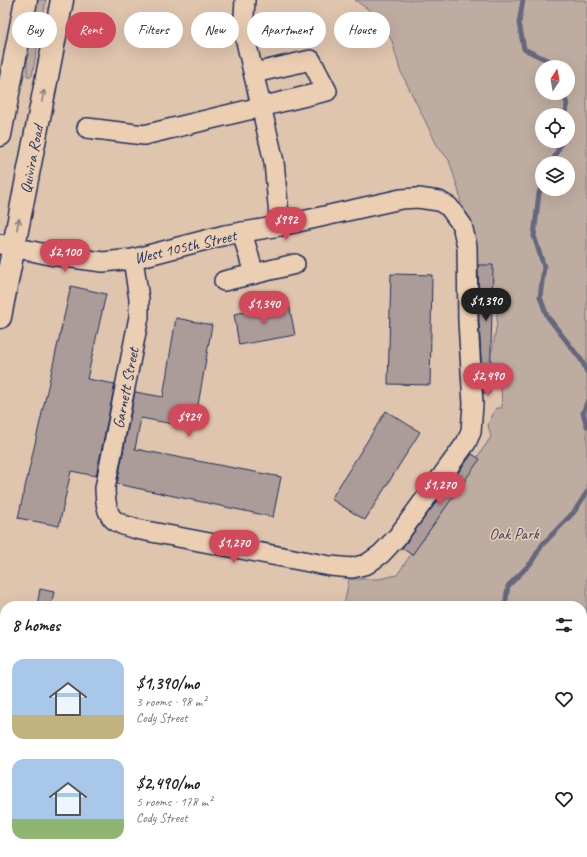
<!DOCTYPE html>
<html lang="en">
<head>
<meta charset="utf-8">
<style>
  :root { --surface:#fff; --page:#f6f6f6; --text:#222; --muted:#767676; --accent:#d1495b }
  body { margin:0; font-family:Caveat,sans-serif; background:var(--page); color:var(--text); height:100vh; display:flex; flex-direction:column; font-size:15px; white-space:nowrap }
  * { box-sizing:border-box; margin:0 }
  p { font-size:13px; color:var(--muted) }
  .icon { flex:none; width:22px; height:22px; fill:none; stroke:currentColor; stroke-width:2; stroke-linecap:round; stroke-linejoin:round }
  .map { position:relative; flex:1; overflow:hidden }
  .drawer { position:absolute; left:0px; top:601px; width:587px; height:256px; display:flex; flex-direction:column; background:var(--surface); border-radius:16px 16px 0 0; box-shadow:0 4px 16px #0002 }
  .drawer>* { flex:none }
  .guide { position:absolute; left:12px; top:12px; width:563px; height:36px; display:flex; gap:8px }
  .needle { width:26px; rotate:11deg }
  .tools { position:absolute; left:535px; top:60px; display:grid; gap:8px }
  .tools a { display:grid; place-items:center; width:40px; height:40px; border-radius:50%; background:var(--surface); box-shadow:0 4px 16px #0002; font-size:20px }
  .price { position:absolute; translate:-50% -34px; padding:0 9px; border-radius:14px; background:var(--accent); color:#fff; font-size:13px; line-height:26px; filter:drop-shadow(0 1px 2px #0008) }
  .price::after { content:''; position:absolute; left:50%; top:24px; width:12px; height:9px; margin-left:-6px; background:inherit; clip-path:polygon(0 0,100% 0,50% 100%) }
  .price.current { background:#222; color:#fff }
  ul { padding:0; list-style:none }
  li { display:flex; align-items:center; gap:12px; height:100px; padding:0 12px }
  li span { display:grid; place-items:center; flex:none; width:112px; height:80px; border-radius:12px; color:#555 }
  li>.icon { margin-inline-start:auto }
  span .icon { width:48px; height:48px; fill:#fffc; stroke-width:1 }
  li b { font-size:17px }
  h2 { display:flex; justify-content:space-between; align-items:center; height:48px; padding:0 12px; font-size:17px }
  .pill { padding:0 14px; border-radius:18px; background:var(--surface); box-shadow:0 4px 16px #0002; font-size:14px; line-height:36px }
  .pill.current { background:var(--accent); color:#fff }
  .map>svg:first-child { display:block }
</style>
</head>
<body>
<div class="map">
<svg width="587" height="857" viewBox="0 0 587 857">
  <rect width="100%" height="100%" fill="#dfc4ae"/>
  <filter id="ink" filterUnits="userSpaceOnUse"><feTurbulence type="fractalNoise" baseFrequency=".025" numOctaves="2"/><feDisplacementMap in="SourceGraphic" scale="8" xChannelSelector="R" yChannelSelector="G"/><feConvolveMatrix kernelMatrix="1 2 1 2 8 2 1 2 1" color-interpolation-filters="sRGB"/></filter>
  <g filter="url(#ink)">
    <!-- green -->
    <g fill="#bfaca1" stroke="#6d6e80" fill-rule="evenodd">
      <path d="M 35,0 L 46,0 L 32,76 L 27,76 C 27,50 30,25 35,0 Z"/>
      <path d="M 355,0 L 587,0 L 587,744 L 582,755 L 582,606 L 344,606 L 349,579 L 379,579 L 397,575 L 491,437 L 488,425 L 496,408 L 502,408 L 501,387 L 489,386 L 482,376 L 493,347 L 497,322 L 497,306 L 473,272 L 459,192 L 449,160 L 438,147 L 400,70 L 392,41 L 379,17 ZM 542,67 L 568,67 L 568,93 L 542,93 ZM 542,115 L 568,115 L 568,141 L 542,141 ZM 542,163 L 568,163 L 568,189 L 542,189 Z"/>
      <polygon points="299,852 566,852 564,857 298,857"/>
    </g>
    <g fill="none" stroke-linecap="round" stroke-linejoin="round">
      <!-- stream -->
      <g stroke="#65677d" stroke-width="5">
        <polyline points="523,0 519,23 524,49 551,62 553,67"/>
        <polyline points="563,93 567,104 566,115"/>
        <polyline points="552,163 562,141"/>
        <polyline points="542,186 539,193 534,236 544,267 540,297 547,316 582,361 587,372"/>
        <polyline points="587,402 583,413 587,426"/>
        <polyline points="505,606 508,586 531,563 542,545 574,512 587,492"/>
        <polyline points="448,857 449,852"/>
      </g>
    </g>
    <!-- building -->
    <g fill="#ab9c99" stroke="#1b2f5e">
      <polygon points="478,265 493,265 490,393 483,393 479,321"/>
      <polygon points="391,274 432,275 430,385 388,384"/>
      <polygon points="71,286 106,294 87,379 115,384 96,476 71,471 59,526 18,518"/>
      <polygon points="289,304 295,335 239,345 234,314"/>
      <polygon points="176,318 212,325 194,428 141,418 135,449 281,477 273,517 117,484 135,392 163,397"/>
      <polygon points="386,411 420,432 365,520 331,499"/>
      <polygon points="472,454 480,459 412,555 402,548"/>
      <polygon points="40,589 54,592 51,606 37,606"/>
    </g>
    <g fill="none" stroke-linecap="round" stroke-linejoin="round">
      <defs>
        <g id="minor">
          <polyline points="245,0 244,16 245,37 274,162 280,226"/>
          <polyline points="87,128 144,135 327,91 311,60 254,73"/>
          <path d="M 0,244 L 50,255 L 103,262 L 133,259 L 225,235 L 280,226 L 401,199 L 418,198 L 439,201 L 449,207 L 462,225 L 467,246 L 468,321 L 473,404 L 471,432 L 466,443 L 398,536 L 381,554 L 367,564 L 352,568 L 330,566 L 141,530 C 111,523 106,519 105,488 L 139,317 L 139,299 L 133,259"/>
          <polyline points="254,274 295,264"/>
          <polyline points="224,281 254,274 242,232"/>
          <polyline points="0,809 5,810"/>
          <polyline points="139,852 151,857"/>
          <polyline points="109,857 110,852"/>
        </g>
        <g id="major">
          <polyline points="0,135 26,0"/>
          <polyline points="0,317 62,0"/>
        </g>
      </defs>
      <!-- minor casing -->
      <use href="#minor" stroke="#1b2f5e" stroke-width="22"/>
      <!-- major casing -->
      <use href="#major" stroke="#1b2f5e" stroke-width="25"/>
      <!-- minor -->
      <use href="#minor" stroke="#ecceb3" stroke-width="19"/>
      <!-- major -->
      <use href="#major" stroke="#ecceb3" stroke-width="22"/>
    </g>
    <!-- one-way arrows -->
    <defs><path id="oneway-shaft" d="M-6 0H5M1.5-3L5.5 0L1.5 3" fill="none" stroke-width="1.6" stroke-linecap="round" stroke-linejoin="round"/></defs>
    <g stroke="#847e88">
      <use href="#oneway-shaft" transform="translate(43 96) rotate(-79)"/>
      <use href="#oneway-shaft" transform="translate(18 224) rotate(-79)"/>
    </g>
  </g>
  <g text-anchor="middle" stroke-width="3" stroke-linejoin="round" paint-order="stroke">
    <!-- street labels -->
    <g font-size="16" fill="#1b2f5e" stroke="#ecceb3">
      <text transform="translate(31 159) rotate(-79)" y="6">Quivira Road</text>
      <text transform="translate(185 246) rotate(-13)" y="6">West 105th Street</text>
      <text transform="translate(125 388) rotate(-79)" y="6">Garnett Street</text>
    </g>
    <!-- park labels -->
    <g font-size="16" fill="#344268" stroke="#ecceb3">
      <text x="514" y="539">Oak Park</text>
    </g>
  </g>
</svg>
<div class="tools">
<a><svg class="needle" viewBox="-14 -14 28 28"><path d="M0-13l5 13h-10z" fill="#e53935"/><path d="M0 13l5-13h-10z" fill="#767676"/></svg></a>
<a><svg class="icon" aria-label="locate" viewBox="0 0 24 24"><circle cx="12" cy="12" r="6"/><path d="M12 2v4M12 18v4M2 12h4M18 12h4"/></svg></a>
<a><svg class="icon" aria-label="layers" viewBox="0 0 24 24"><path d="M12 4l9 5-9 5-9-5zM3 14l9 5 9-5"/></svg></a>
</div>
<b class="price" style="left:286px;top:241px">$992</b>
<b class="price" style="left:65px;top:273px">$2,100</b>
<b class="price current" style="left:486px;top:322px">$1,390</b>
<b class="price" style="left:264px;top:325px">$1,340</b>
<b class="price" style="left:488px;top:397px">$2,490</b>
<b class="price" style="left:189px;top:438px">$924</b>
<b class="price" style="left:440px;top:506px">$1,270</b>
<b class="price" style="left:234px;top:564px">$1,270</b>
<div class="guide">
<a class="pill">Buy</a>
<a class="pill current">Rent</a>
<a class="pill">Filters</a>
<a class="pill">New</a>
<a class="pill">Apartment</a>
<a class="pill">House</a>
</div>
<section class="drawer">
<h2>8 homes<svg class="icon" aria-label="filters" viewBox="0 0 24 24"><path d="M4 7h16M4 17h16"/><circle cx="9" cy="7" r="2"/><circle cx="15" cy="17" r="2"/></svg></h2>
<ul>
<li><span style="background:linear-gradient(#a9c7e8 70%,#c2b280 0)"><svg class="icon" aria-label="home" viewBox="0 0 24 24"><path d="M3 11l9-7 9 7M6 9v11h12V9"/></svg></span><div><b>$1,390/mo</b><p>3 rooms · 98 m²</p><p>Cody Street</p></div><svg class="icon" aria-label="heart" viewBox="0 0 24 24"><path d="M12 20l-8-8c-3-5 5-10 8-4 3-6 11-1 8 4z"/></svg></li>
<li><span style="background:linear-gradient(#a9c7e8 75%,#8fb573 0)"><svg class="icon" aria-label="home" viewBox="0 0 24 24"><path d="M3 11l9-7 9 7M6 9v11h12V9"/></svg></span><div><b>$2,490/mo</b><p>5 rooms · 178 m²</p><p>Cody Street</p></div><svg class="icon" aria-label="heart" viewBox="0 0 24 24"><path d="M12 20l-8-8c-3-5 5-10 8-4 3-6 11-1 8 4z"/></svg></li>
</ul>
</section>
</div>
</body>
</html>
